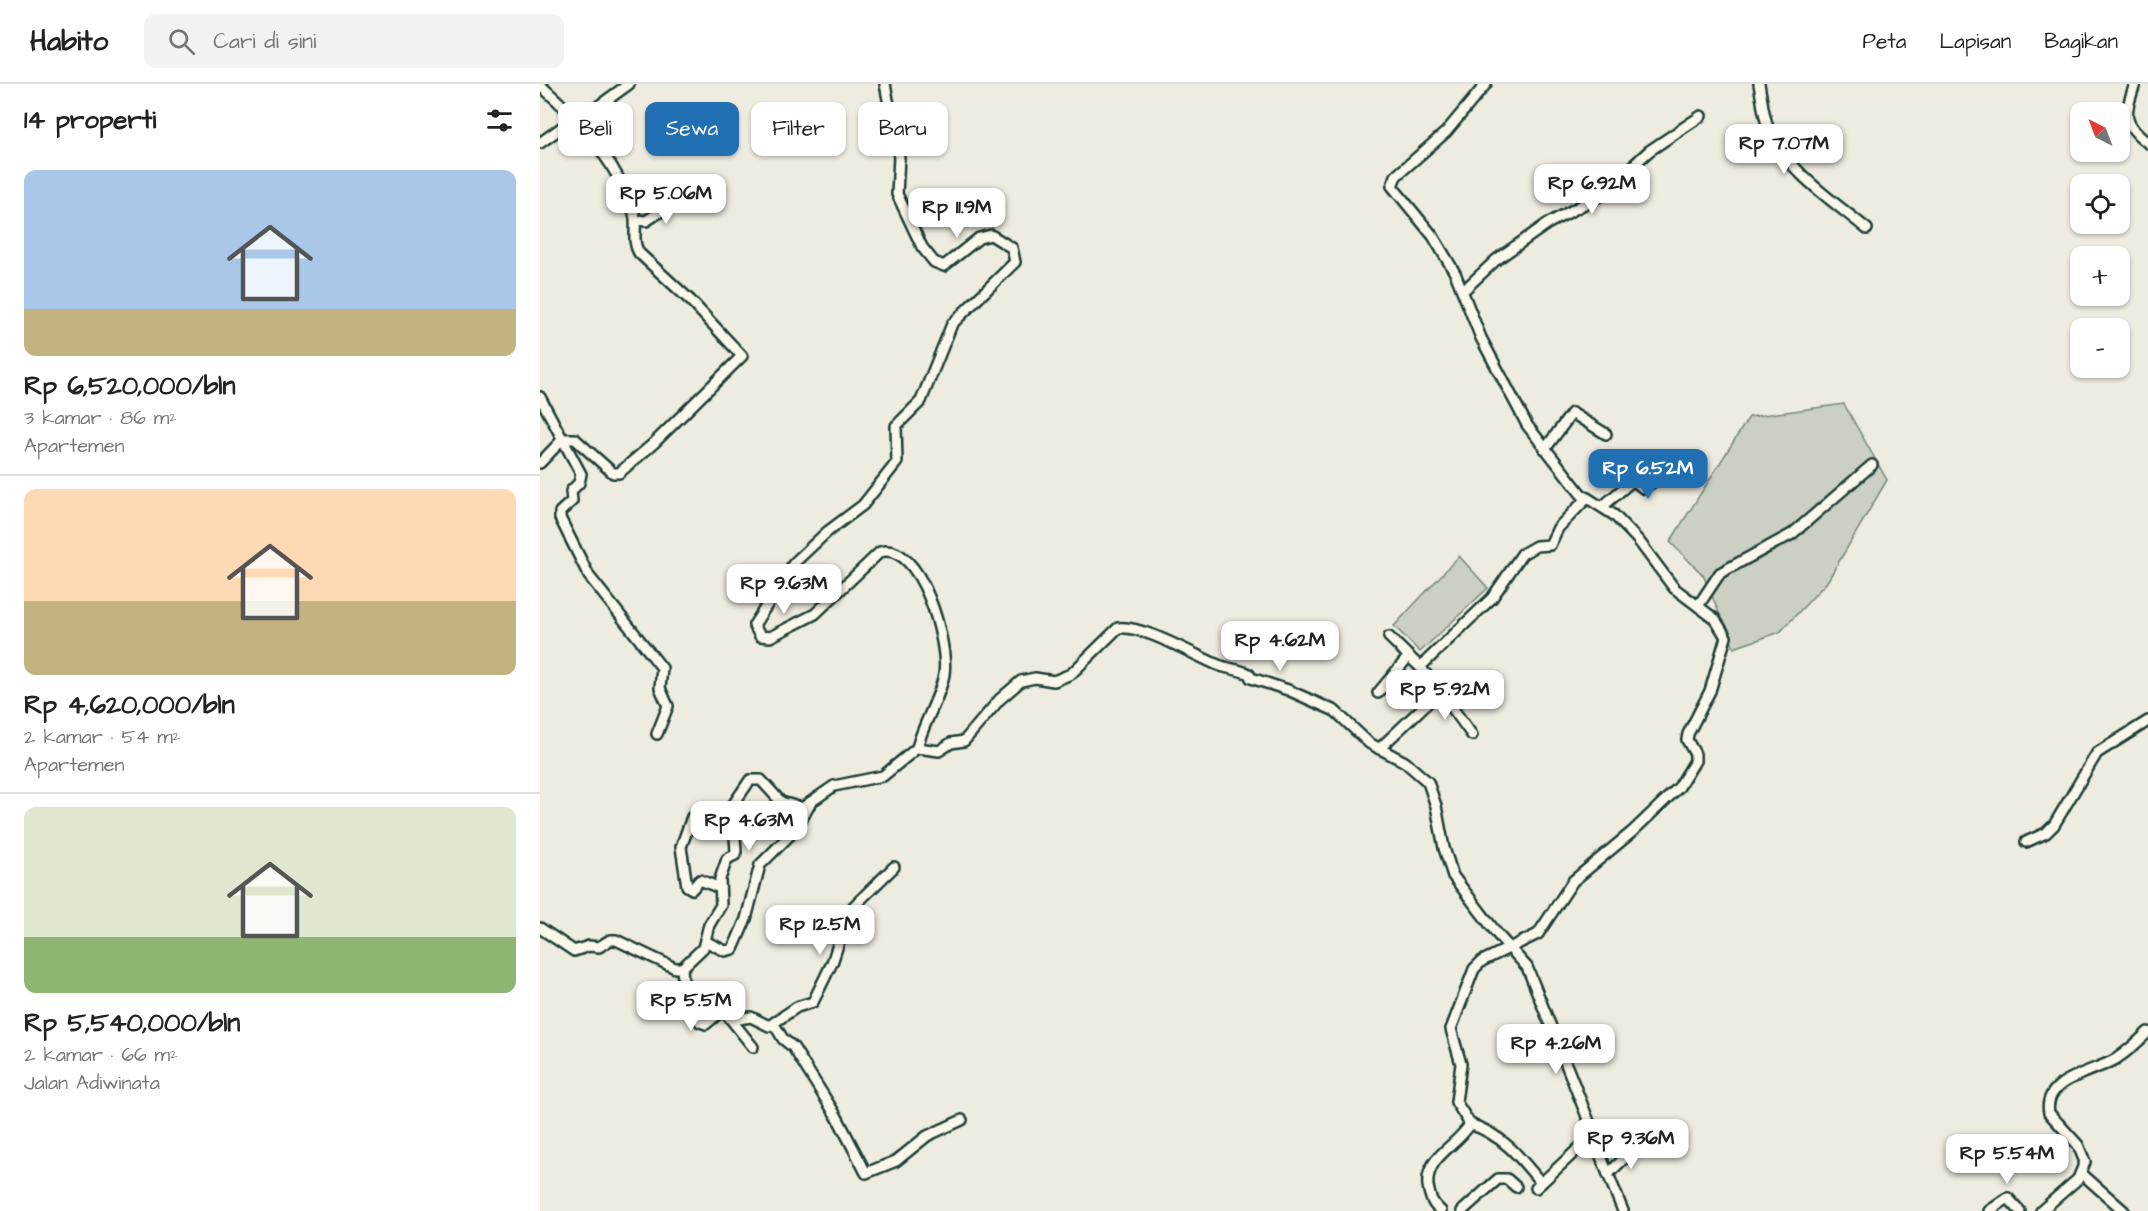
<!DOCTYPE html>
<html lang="id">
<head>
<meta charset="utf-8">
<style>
  :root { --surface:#fff; --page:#f2f2f2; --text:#222; --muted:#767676; --line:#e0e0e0; --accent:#1f6fb2 }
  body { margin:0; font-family:"Architects Daughter",sans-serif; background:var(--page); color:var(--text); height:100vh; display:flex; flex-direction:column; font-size:22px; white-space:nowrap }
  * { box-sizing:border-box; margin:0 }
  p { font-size:20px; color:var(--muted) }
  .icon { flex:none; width:33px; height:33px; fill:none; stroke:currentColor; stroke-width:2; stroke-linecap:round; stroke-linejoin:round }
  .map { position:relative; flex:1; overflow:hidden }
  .sheet { display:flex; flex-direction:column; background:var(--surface); width:540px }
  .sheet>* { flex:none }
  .banner { position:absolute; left:18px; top:18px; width:570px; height:54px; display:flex; gap:12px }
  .needle { width:39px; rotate:318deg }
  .controls { position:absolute; left:1530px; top:18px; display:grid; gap:12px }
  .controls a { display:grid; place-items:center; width:60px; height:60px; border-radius:12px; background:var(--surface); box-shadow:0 2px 4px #0004; font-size:30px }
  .price { position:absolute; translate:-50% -51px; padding:0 14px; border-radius:12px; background:#fff; color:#222; font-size:20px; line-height:39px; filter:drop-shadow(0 2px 3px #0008) }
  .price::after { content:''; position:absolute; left:50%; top:36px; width:18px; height:14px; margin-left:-9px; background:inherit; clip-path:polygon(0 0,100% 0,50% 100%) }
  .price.on { background:var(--accent); color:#fff }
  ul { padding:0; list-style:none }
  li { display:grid; align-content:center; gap:12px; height:318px; padding:0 24px }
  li+li { border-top:2px solid var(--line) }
  li span { display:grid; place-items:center; height:186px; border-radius:12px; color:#555 }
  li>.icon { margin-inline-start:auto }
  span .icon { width:108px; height:108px; fill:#fffc; stroke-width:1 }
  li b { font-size:26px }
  h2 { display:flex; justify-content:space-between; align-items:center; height:72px; padding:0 24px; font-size:26px }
  .pill { padding:0 21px; border-radius:12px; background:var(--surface); box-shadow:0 2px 4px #0004; font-size:21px; line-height:54px }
  .pill.on { background:var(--accent); color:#fff }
  header { display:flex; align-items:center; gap:36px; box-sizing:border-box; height:84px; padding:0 30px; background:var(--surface); border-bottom:2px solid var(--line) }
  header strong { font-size:28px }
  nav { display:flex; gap:33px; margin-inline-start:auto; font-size:21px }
  .search { width:420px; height:54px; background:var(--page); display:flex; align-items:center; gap:15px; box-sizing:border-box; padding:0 21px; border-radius:12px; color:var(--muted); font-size:22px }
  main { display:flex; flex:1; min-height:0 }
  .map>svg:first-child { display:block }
</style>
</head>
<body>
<header>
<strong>Habito</strong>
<div class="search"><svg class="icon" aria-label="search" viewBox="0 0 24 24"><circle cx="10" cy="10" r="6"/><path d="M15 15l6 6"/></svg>Cari di sini</div>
<nav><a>Peta</a><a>Lapisan</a><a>Bagikan</a></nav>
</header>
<main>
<section class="sheet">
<h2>14 properti<svg class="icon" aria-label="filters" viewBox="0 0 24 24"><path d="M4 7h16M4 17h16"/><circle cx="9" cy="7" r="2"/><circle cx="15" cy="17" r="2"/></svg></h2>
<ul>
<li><span style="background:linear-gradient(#a9c7e8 75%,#c2b280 0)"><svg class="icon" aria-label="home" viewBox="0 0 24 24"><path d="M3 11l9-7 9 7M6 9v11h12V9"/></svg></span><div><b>Rp 6,520,000/bln</b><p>3 kamar · 86 m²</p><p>Apartemen</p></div></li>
<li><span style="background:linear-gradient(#ffd9b3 60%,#c2b280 0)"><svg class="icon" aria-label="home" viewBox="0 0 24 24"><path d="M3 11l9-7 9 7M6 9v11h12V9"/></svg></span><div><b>Rp 4,620,000/bln</b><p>2 kamar · 54 m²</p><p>Apartemen</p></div></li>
<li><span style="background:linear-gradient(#dfe7d0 70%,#8fb573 0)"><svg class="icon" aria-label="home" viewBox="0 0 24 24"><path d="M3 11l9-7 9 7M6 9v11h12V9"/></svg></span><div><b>Rp 5,540,000/bln</b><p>2 kamar · 66 m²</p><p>Jalan Adiwinata</p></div></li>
</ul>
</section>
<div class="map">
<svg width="1608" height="1127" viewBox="0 0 1608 1127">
  <rect width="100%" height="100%" fill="#eeece1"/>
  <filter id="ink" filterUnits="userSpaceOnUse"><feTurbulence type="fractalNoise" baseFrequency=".0167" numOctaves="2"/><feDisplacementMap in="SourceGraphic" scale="12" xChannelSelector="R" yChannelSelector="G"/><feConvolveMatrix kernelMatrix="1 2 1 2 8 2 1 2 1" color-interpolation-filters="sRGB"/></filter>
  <g filter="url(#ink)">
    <!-- green -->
    <g fill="#cbcfc4" stroke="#75867c" stroke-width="1.5">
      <polygon points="1304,320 1347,396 1287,498 1240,548 1194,564 1163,491 1130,458 1209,333"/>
      <polygon points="919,472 948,504 880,568 854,542"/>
    </g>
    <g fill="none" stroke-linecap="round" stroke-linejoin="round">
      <defs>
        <g id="minor">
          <path d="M 345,0 L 359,73 L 357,110 L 382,163 L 394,178 L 404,182 L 439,154 L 451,151 L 472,164 L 475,178 L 412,240 L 381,317 L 356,342 L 357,378 L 323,421 L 287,448 L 254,479 L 214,541 L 220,552 L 230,553 L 275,530 L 340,468 C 381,456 409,561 404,590 C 401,612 383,639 377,664"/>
          <path d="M 1219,0 C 1222,15 1223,31 1229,46 C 1249,89 1292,116 1327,145"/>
          <path d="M 1595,0 C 1585,29 1581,39 1608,59"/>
          <path d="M 0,1 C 39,35 77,78 94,129 C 98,143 91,156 99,169 L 151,217 L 202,272 L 113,360 L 79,389 L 73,389 L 35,355 L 23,355 L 0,379"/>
          <polyline points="38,37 89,0"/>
          <polyline points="0,59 35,34"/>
          <polyline points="96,136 106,137 137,117 141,109 147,107"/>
          <polyline points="923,207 956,176 1007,140 1061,111 1109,67 1161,32"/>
          <polyline points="0,313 41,390 39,399 31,407 32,417 20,428 20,434 49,492 122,584 120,604 128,622 117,650"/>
          <polyline points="1005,365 1032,329 1066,350"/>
          <polyline points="1062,423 1093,396 1103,404 1125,391 1136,391 1142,387"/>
          <polyline points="1158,522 1180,489 1252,450 1332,381"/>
          <polyline points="849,553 880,583"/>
          <polyline points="900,607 932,651"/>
          <polyline points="838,609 869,572"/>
          <polyline points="839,665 900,607 880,583 952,514 982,470 996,462 1010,461 1018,444 1046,415"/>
          <polyline points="152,733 141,763 147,802 152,805 160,796 180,804"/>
          <polyline points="1486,758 1506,749 1514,741 1557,669 1608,637"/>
          <path d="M 0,844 L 34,867 L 49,862 L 59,863 L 70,856 L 76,856 L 135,884 L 142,884 L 163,864 L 169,841 L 181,821 L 180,795 L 187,775 L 195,771 L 196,768 L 193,721 L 210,696 L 221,696 L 241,718 L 262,724 L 294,702 L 343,692 L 377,664 L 399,667 L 411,659 L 424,657 L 460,615 L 481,597 L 495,594 L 514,597 L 531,590 L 578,544 C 601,540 654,571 678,581 C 688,585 699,585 709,590 L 711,594 L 748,606 L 795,627 L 829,659 L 865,678 L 888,698 L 896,722 L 904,764 L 913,792 L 958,851 L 987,883 L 1054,1050 L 996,1104"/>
          <polyline points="165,857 185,867 193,865 206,835 220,781 257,744 270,720"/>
          <polyline points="142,884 144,911 160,938 166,940 179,929 185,928 213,963"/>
          <polyline points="192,936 211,933 229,942 257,923 273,918 292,879 307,833 314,822 354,783"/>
          <polyline points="234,940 243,955 253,963 297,1033 326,1089 356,1077 387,1052 422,1036"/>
          <path d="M 930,1040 C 963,1051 980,1073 1001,1099"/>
          <polyline points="1053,1053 1083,1127"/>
          <polyline points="1541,1089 1584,1127"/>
          <polyline points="1068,1090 1095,1064"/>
          <path d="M 901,1127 C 892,1120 890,1113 888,1102 C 885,1072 918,1062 930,1040 L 916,1018 L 921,980 L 911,945 L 934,885 L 942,877 L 998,850 L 1033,797 L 1092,748 L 1139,703 L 1155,677 L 1155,670 L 1147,656 L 1148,650 L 1170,607 L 1186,553 L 1175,535 L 1134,504 L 1098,456 L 1074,431 L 1041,410 L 987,341 L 941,254 L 915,189 L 893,152 L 852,102 L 856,92 L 906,48 L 946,0"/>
          <polyline points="922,1127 958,1095 967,1095 976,1103"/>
          <polyline points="1449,1127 1468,1114 1480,1127"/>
          <path d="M 1501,1127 L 1538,1095 L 1545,1078 L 1538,1061 L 1509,1029 C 1502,994 1555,988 1576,975 C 1588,967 1598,958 1608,948"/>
        </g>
      </defs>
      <!-- minor casing -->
      <use href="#minor" stroke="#1f3d34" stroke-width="14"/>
      <!-- minor -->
      <use href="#minor" stroke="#fbf7ec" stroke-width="9"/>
    </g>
  </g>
</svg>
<div class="controls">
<a><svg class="needle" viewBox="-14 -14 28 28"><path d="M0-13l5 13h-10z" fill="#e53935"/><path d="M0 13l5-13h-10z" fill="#767676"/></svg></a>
<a><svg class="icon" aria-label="locate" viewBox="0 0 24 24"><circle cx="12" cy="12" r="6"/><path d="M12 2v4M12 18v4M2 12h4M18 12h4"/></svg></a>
<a>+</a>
<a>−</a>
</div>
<b class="price" style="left:1244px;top:91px">Rp 7.07M</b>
<b class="price" style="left:1052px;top:131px">Rp 6.92M</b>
<b class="price" style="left:126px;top:141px">Rp 5.06M</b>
<b class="price" style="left:417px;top:155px">Rp 11.9M</b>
<b class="price on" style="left:1108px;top:416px">Rp 6.52M</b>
<b class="price" style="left:244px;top:531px">Rp 9.63M</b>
<b class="price" style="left:740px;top:588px">Rp 4.62M</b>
<b class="price" style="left:905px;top:637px">Rp 5.92M</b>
<b class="price" style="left:209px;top:768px">Rp 4.63M</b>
<b class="price" style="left:280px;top:872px">Rp 12.5M</b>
<b class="price" style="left:151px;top:948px">Rp 5.5M</b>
<b class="price" style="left:1016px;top:991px">Rp 4.26M</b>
<b class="price" style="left:1091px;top:1086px">Rp 9.36M</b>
<b class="price" style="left:1467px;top:1101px">Rp 5.54M</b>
<div class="banner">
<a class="pill">Beli</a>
<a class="pill on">Sewa</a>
<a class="pill">Filter</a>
<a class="pill">Baru</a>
</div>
</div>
</main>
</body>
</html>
